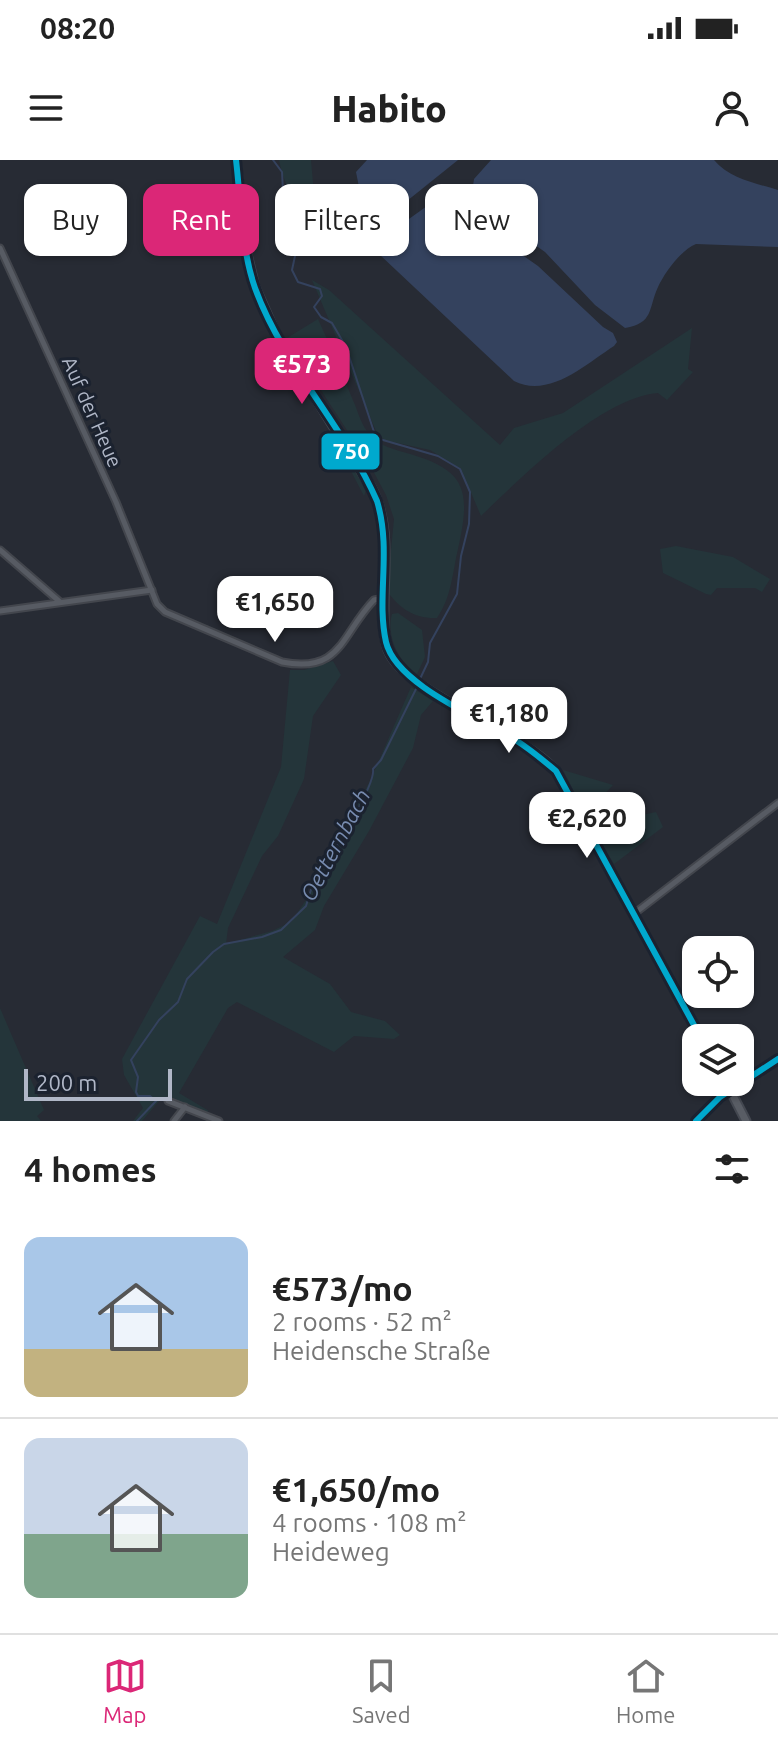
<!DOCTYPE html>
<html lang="en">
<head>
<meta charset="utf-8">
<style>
  :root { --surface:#fff; --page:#f6f6f6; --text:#222; --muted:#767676; --line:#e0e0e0; --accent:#db2777 }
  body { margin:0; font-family:Ubuntu,sans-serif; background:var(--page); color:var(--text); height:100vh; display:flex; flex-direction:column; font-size:30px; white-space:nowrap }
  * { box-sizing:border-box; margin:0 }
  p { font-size:26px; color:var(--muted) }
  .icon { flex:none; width:44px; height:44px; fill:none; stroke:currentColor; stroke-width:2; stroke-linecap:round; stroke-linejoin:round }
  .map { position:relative; height:961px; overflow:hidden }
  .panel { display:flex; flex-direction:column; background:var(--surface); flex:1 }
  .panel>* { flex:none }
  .guide { position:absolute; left:24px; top:24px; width:730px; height:72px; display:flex; gap:16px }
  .tools { position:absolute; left:682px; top:776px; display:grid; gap:16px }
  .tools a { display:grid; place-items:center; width:72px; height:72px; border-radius:16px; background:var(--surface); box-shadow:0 2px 6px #0004; font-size:40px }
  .scale { position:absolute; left:24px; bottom:20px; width:148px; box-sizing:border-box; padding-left:8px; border:4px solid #b0b7c7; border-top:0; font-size:22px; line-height:28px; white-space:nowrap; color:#b0b7c7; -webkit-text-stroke:6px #1b222f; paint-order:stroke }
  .price { position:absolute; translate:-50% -68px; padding:0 18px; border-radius:16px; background:#fff; color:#222; font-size:26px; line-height:52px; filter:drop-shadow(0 2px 4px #0008) }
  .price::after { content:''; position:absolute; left:50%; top:48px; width:24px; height:18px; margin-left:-12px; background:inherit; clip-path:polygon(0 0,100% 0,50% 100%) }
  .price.active { background:var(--accent); color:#fff }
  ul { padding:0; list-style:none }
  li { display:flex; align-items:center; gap:24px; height:200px; padding:0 24px }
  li+li { border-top:2px solid var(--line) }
  li span { display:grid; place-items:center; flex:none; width:224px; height:160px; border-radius:16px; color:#555 }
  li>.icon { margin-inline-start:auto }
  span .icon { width:96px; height:96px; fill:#fffc; stroke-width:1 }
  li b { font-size:34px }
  h2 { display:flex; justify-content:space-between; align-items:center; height:96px; padding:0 24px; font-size:34px }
  .pill { padding:0 28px; border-radius:16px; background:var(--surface); box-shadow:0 2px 6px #0004; font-size:28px; line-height:72px }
  .pill.active { background:var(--accent); color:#fff }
  .status { display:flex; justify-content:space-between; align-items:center; height:56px; padding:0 40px; background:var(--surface); direction:ltr }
  .status svg { height:22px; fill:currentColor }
  header { display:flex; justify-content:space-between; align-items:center; height:104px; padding:0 24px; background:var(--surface); font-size:36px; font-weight:800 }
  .tab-bar { display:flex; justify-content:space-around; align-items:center; height:112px; border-top:2px solid var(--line); background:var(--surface); font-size:22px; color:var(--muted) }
  .tab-bar a { display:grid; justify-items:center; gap:4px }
  .tab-bar .active { color:var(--accent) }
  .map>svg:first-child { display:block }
</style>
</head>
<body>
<div class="status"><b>08:20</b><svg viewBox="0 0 49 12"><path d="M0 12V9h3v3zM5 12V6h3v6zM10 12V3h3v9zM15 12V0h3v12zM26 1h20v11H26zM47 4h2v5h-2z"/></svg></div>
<header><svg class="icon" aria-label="menu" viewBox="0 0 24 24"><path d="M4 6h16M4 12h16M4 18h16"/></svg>Habito<svg class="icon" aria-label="person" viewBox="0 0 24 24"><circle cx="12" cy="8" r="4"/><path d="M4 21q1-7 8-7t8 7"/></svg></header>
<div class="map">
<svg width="778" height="961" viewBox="0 0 778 961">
  <rect width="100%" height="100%" fill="#272b34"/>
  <!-- green -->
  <g fill="#24353a">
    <path d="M 279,0 L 311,0 L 318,79 L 294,96 C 289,81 300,66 296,51 C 291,32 283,21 279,0 Z"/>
    <path d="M 312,120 L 329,130 L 500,285 L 514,268 L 563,253 L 692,168 L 688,209 L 693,212 L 667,240 L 658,233 C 600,238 522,317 481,356 L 461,309 L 430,290 L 384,280 L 376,271 Z"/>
    <path d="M 318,159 C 330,185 341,212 352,238 C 357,248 360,262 367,271 C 376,284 389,288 403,292 C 465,309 472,327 458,389 C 452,414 452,436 437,458 C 415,459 400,449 387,431 L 394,359 L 386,335 L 371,307 L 287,178 Z"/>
    <polygon points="329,250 371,316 364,336 330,271"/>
    <polygon points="676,386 733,397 770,419 762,432 755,428 717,428 711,435 706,434 663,413 660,389"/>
    <path d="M 398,453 L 422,470 L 425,497 L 417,514 C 398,502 386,475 392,454 Z"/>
    <polygon points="333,501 341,515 313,556 304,619 278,676 262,696 228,768 226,784 272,771 291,762 306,740 370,621 411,527 433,541 421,555 413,588 369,671 324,746 315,770 283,797 330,824 351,852 385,861 400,875 394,879 354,876 334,892 237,842 228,848 179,933 209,951 204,953 177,942 160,940 142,961 133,961 143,948 124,915 122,899 200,756 217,764 281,607 290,510 304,510"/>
    <polygon points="563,610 613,625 595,644 601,659 591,666"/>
    <polygon points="656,652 663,667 614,704 594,671 614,661"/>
    <polygon points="0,848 44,950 37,956 41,961 0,961"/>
  </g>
  <!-- water -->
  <g fill="#34425e">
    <polygon points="367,0 458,0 377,65 367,67 356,12"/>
    <path d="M 491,0 L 714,0 C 730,19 756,23 778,30 L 778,87 L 696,84 C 681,90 665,112 658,127 C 648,149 654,163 625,168 L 595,145 L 545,92 L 471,40 L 474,19 Z"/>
    <path d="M 434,41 L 468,57 L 538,106 L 603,167 L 613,173 L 617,182 L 614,186 C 586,204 549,239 514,221 L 380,95 L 378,85 L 381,79 Z"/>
  </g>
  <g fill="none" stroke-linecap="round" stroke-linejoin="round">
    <!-- stream -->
    <g stroke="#34425e" stroke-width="2">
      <path d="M 273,0 L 282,12 L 283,31 C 292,41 298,48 299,62 L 287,76 L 295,96 L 292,110 L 298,122 L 320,129 L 322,136 L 314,147 L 321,157 L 332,163 L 346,187 L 376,278 L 438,296 L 460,309 L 470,332 L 469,364 L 461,396 L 457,434 L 430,483 L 428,502 L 419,521"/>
      <path d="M 137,961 L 156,941 L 150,936 L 138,936 L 136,932 L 138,917 L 131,900 L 159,860 L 178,842 L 187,819 L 213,792 L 224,784 L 262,777 L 281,770 L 306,746 L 313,723 L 319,720 L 319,711 C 332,696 376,624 373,609 L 381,600 L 417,527"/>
    </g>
    <defs>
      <g id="minor">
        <path d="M 0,88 L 116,342 L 157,444 L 165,452 L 282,502 C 342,514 341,474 374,440 L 384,438"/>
        <polyline points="0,390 60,442"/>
        <polyline points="0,451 152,430"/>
        <polyline points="635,753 778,643"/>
        <polyline points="168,941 219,961"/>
        <polyline points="174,961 185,947"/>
        <polyline points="696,961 720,937 778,899"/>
      </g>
      <g id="major">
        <path d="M 236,0 L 246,90 L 255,127 L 276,174 L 371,327 C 391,363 384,408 384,448 C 384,462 383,477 388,490 C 406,534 519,570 556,611 L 701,878"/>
        <polyline points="726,922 746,961"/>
      </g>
    </defs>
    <!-- minor casing -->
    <use href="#minor" stroke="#43464d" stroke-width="9"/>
    <!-- major casing -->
    <use href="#major" stroke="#444851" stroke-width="11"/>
    <!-- minor -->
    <use href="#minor" stroke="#575b63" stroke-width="5"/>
    <!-- major -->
    <use href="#major" stroke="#595d65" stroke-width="7"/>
    <defs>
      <g id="bus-1">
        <path d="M 236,0 C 241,42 241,88 255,128 C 283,205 344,266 377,341 C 392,391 376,437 386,482 C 396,525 482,559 517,581 C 531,590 543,600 556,611 L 701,878"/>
        <polyline points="696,961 720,937 778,899"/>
      </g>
    </defs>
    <!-- bus-1 casing -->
    <use href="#bus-1" stroke="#1b222f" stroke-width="12"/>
    <!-- bus-1 -->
    <use href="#bus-1" stroke="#00a9ce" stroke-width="6"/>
  </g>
  <g text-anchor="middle" stroke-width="6" stroke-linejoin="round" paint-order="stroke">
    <!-- street labels -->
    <g font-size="20" fill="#b0b7c7" stroke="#1b222f">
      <text transform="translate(92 252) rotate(66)" y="7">Auf der Heue</text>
    </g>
    <!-- water labels -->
    <g font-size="22" font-style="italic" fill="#778baf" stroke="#1b222f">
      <text transform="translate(335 685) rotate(-62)" y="8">Oetternbach</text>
    </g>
  </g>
  <rect stroke="#1b222f" stroke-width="3" x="320" y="272" width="61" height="39" rx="8" fill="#00a9ce"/>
  <g font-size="22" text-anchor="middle" font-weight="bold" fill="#fff">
    <text x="351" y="299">750</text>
  </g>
</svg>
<div class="tools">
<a><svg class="icon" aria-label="locate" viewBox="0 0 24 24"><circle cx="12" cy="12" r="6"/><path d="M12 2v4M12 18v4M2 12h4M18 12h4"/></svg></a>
<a><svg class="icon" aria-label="layers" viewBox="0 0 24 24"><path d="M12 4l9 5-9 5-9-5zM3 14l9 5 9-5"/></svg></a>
</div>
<div class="scale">200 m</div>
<b class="price active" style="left:302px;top:246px">€573</b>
<b class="price" style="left:275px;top:484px">€1,650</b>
<b class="price" style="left:509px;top:595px">€1,180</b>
<b class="price" style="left:587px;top:700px">€2,620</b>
<div class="guide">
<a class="pill">Buy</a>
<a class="pill active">Rent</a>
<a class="pill">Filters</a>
<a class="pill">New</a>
</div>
</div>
<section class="panel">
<h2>4 homes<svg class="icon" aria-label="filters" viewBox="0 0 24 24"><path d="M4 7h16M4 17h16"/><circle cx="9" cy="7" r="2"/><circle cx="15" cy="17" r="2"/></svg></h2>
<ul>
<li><span style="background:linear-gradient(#a9c7e8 70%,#c2b280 0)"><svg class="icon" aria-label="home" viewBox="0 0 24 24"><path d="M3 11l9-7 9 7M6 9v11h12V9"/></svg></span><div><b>€573/mo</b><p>2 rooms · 52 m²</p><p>Heidensche Straße</p></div></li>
<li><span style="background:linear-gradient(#c9d6e8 60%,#7fa58c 0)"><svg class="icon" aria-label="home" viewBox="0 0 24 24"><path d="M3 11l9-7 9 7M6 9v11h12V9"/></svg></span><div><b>€1,650/mo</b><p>4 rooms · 108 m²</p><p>Heideweg</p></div></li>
</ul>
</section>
<nav class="tab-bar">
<a class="active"><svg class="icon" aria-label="map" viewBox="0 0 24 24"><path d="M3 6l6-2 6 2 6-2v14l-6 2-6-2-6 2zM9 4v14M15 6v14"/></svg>Map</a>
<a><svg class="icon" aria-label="saved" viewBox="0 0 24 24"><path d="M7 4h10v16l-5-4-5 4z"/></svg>Saved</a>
<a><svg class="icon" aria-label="home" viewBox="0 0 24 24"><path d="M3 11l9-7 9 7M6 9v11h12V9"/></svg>Home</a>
</nav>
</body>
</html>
